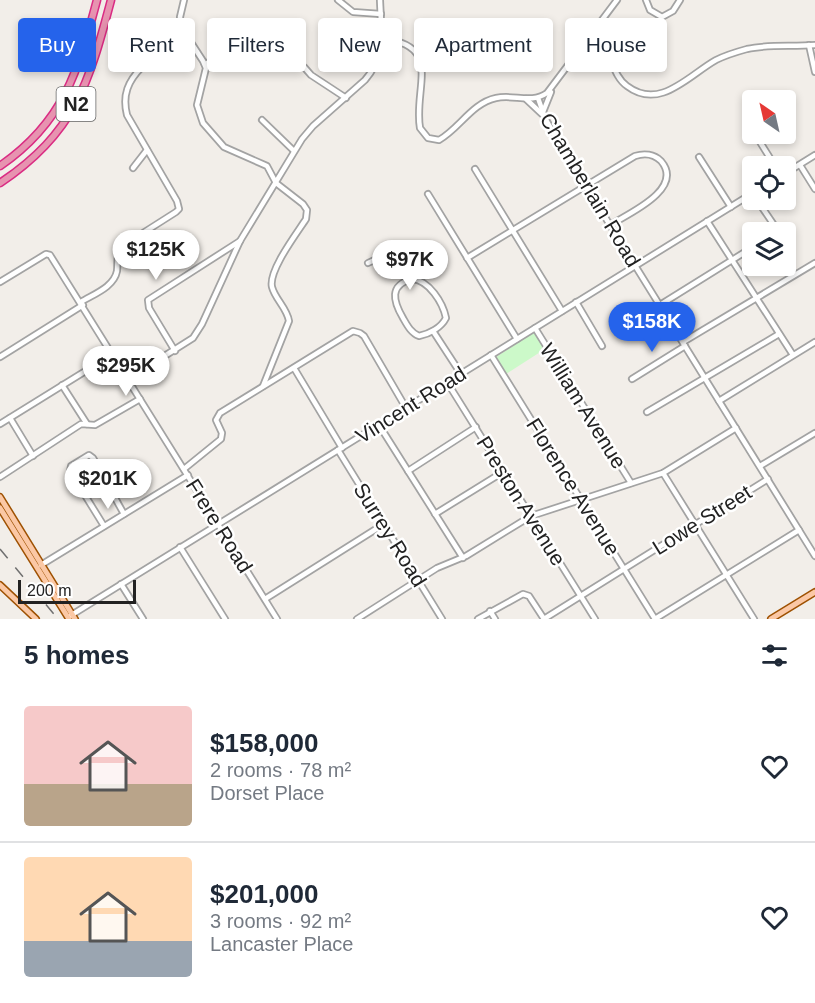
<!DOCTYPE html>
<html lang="en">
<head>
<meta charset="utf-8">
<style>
  :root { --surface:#fff; --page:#f2f2f3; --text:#1f2937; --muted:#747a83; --line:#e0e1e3; --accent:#2563eb }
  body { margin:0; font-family:Arial,sans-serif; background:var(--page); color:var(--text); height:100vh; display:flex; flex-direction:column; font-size:22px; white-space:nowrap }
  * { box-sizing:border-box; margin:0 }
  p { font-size:20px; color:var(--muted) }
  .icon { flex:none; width:33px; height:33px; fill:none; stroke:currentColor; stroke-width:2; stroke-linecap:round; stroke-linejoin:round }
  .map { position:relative; height:619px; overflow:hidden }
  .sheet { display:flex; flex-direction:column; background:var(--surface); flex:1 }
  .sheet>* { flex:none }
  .hud { position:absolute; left:18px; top:18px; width:780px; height:54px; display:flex; gap:12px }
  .needle { width:39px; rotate:326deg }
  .controls { position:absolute; left:742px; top:90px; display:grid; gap:12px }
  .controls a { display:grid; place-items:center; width:54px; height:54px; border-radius:6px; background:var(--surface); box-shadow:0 3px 9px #0003; font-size:30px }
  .scale { position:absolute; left:18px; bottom:15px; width:118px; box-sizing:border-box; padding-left:6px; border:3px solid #222; border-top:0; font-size:16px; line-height:21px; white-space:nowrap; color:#222; -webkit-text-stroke:4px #fff; paint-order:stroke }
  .price { position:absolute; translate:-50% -51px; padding:0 14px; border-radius:21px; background:#fff; color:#222; font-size:20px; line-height:39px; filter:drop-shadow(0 2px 3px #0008) }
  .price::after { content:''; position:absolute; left:50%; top:36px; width:18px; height:14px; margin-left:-9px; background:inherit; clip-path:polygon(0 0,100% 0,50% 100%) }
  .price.current { background:var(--accent); color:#fff }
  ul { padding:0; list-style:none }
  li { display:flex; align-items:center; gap:18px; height:150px; padding:0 24px }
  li+li { border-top:2px solid var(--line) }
  li span { display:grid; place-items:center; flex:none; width:168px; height:120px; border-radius:6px; color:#555 }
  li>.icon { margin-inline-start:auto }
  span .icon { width:72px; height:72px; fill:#fffc; stroke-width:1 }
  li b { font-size:26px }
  h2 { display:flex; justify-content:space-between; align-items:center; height:72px; padding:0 24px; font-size:26px }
  .pill { padding:0 21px; border-radius:6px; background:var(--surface); box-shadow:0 3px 9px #0003; font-size:21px; line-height:54px }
  .pill.current { background:var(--accent); color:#fff }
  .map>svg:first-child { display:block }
</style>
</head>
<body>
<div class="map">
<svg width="815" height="619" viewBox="0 0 815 619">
  <rect width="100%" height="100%" fill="#f2eee9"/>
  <!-- park -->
  <polygon fill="#ccf9c9" points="533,333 537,335 545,349 506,374 496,357"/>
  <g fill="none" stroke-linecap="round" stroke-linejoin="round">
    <defs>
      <g id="minor">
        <path d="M 184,0 L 180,17 L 181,27 L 203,61 L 206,68 L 197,105 L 203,123 L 224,147 L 267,166 L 276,183 L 303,204 L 307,210 L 306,219 C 297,233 268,271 272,287 C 275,299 287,308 289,321 L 263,386"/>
        <polyline points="338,0 353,12 381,14"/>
        <polyline points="646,0 650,10 662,17 673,11 680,0"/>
        <path d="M 593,34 C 613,48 610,74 627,86 C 660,111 689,75 716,60 C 726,55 736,52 747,49 C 769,44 792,47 815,45"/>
        <path d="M 382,39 C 444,44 413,89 420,128 L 428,138 L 439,140 C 459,129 472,103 496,98 C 514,94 531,104 547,93 L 617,0"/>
        <polyline points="809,45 815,72"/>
        <polyline points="205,64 234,51 232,33"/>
        <polyline points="304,67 311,75 346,98"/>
        <polyline points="538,98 545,118 561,146 815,556"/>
        <polyline points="526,99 542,114"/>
        <polyline points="543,112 551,92"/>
        <polyline points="262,120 294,151"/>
        <polyline points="760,134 760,142 775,166"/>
        <polyline points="699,157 731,207"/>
        <polyline points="800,165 815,189"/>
        <polyline points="133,168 147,150"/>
        <polyline points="475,169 562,311"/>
        <polyline points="786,173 815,155"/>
        <polyline points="428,194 517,339"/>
        <polyline points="757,200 774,225 775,232"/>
        <polyline points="707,221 793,355"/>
        <path d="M 467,258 L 635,156 C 644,153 654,154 661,161 C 685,189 628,214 610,225"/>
        <polyline points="368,263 387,254 407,280"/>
        <path d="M 412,279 C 429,280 443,303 446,318 C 441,328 429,334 419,336 C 411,333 407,325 403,318 C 393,301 389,285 412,279 Z"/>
        <polyline points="0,282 46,254 50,255 277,619"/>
        <path d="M 81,302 C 94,294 114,287 117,271 C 118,261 116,255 121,247 L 176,212 L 179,209 L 177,201 L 127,115 C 122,95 128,81 142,67"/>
        <polyline points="576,302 602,346"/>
        <polyline points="660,305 753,247"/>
        <polyline points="535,328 631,483"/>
        <polyline points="433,331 461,374"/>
        <polyline points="683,342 815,263"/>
        <polyline points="175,351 149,308 148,300 240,241"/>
        <polyline points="491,355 655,619"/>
        <polyline points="0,357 83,305"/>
        <polyline points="294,368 342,448"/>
        <path d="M 128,379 L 193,338 L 202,324 L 240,241 L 302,139 L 313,126 L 365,80 C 386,56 381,29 380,0"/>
        <polyline points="632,379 685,346"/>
        <polyline points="447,382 595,619"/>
        <polyline points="62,385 87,424"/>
        <polyline points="719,401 815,342"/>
        <polyline points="647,412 779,334"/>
        <polyline points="10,418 33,456"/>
        <polyline points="0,424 113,354"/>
        <polyline points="379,425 463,558"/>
        <polyline points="338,450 442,619"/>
        <polyline points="760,466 815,433"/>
        <polyline points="184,469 221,439 222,433 216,420 220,413 353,331 360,333 364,336 406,408"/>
        <polyline points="408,471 476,427"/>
        <polyline points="663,473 754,619"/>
        <polyline points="0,477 81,424 95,425 140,399"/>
        <polyline points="435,514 503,472"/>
        <path d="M 104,526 L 70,471 L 71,466 L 89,455 L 93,458 C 104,476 113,495 124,514"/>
        <polyline points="180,547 225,619"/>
        <polyline points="41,565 188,475"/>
        <polyline points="121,584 143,619"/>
        <polyline points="265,599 384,524"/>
        <polyline points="490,611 495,619"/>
        <polyline points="70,616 753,193"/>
        <polyline points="357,619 437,568 466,556 531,516 663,473 736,428"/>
        <polyline points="478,619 523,594 529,596 544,619"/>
        <polyline points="544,619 768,479"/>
        <polyline points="655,619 799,530"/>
      </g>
      <g id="major">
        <polyline points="0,497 75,619"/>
        <polyline points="0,508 69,619"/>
        <polyline points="0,585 36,619"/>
        <polyline points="771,619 815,592"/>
      </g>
      <g id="highway">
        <path d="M 0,166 C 64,122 78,71 97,0"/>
        <path d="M 0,183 C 75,133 89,83 111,0"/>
      </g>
    </defs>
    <!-- minor casing -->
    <use href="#minor" stroke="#a3a3a3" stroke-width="8"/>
    <!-- major casing -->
    <use href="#major" stroke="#9e5102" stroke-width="8"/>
    <!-- highway casing -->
    <use href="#highway" stroke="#da2c83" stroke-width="9"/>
    <!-- minor -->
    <use href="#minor" stroke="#fff" stroke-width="4.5"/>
    <!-- major -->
    <use href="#major" stroke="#fbc8a5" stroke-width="5"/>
    <!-- highway -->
    <use href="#highway" stroke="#e793b0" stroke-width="6"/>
    <!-- rail -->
    <polyline stroke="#707070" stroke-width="1.5" stroke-dasharray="12 12" stroke-linecap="butt" points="0,549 58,619"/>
  </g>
  <g text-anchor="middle" stroke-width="5" stroke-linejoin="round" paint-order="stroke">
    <!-- shield labels -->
    <rect fill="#fff" stroke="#646464" stroke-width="1.5" x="56.5" y="87" width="39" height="34" rx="4.5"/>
    <g font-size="20" font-weight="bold" fill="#222">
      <text x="76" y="111">N2</text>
    </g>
    <!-- street labels -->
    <g font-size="21" fill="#222" stroke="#fff">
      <text transform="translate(590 190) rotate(59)" y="7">Chamberlain Road</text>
      <text transform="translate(411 405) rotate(-32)" y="7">Vincent Road</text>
      <text transform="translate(583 406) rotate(58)" y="7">William Avenue</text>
      <text transform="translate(573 487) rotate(58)" y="7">Florence Avenue</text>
      <text transform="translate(521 501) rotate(58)" y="7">Preston Avenue</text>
      <text transform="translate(702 520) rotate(-32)" y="7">Lowe Street</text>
      <text transform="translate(219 526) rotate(58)" y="7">Frere Road</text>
      <text transform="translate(390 535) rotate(58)" y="7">Surrey Road</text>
    </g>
  </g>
</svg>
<div class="controls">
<a><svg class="needle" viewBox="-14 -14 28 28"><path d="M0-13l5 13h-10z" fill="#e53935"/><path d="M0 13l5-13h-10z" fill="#747a83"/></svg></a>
<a><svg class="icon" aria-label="locate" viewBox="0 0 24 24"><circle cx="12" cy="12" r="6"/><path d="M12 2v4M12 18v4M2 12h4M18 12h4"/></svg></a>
<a><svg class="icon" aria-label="layers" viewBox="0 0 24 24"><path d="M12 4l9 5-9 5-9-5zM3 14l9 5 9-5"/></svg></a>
</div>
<div class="scale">200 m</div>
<b class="price" style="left:156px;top:281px">$125K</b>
<b class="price" style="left:410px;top:291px">$97K</b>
<b class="price current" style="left:652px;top:353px">$158K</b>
<b class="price" style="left:126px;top:397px">$295K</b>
<b class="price" style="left:108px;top:510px">$201K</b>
<div class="hud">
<a class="pill current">Buy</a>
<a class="pill">Rent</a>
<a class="pill">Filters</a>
<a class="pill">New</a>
<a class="pill">Apartment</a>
<a class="pill">House</a>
</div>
</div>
<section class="sheet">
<h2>5 homes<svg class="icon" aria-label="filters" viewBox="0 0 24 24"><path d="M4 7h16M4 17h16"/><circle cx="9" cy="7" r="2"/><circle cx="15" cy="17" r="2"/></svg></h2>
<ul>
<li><span style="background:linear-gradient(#f6c9c9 65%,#b9a48a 0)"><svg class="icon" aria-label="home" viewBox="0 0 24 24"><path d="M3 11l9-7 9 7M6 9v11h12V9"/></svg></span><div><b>$158,000</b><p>2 rooms · 78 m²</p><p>Dorset Place</p></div><svg class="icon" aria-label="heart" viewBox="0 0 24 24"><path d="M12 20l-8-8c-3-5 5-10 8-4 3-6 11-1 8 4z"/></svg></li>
<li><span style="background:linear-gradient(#ffd9b3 70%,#9aa5b1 0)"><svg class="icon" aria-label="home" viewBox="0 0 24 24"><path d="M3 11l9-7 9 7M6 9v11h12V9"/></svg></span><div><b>$201,000</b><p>3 rooms · 92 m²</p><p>Lancaster Place</p></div><svg class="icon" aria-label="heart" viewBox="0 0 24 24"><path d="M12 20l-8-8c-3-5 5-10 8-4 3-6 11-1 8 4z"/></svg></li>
</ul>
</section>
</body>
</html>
